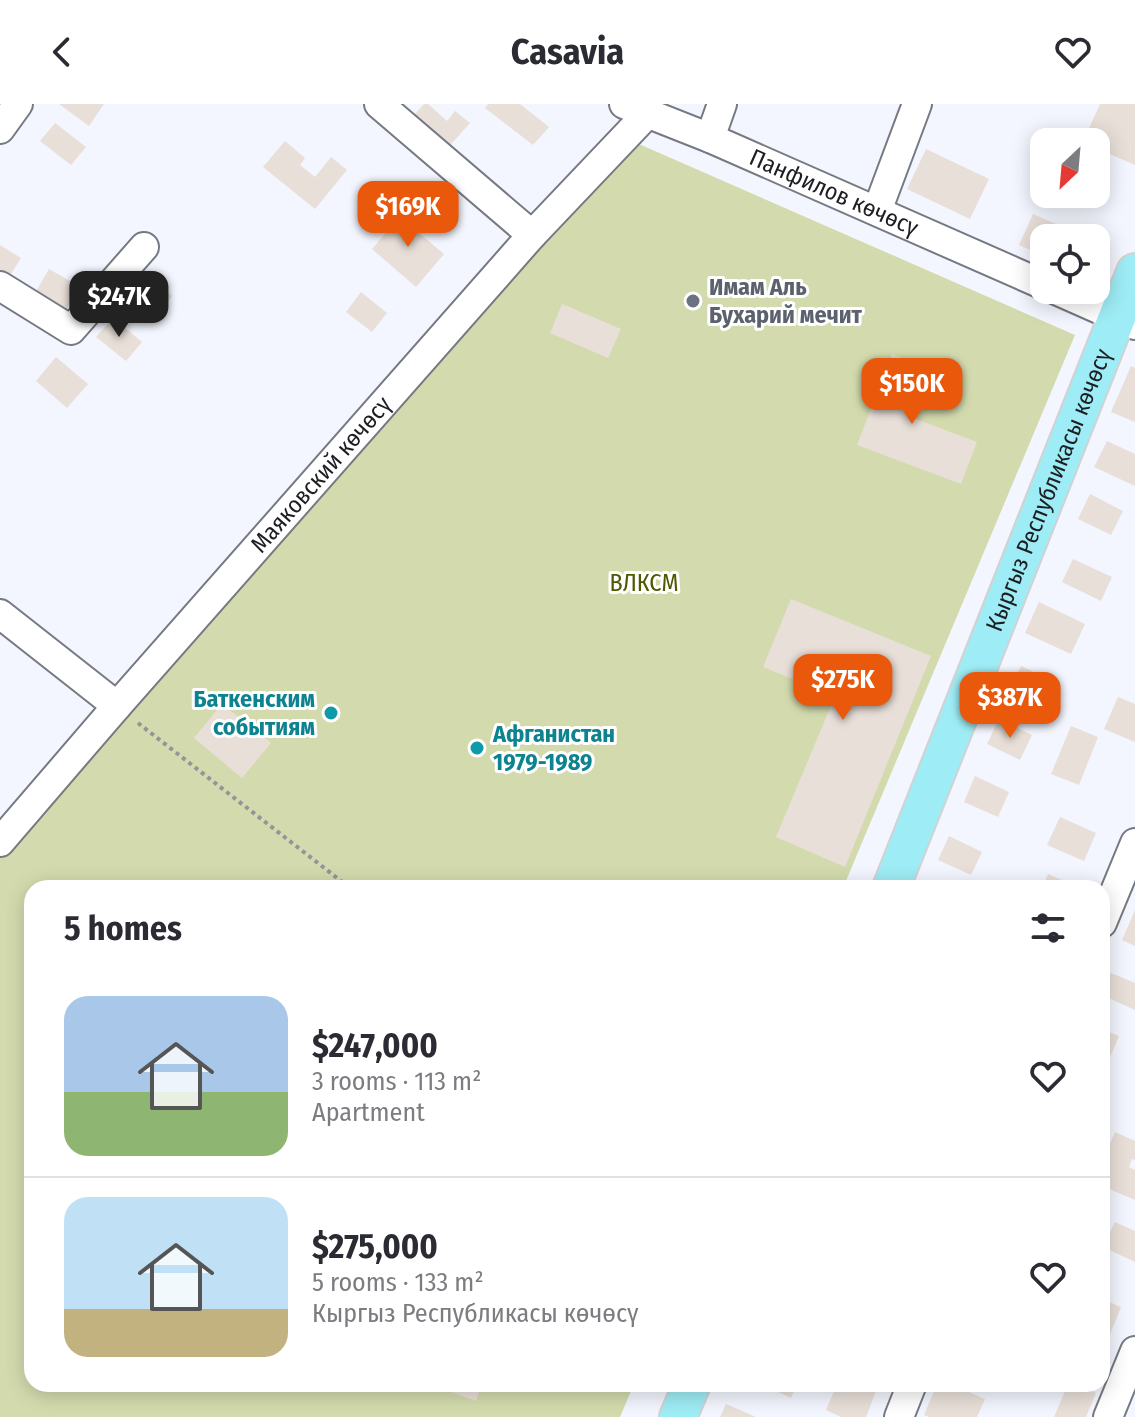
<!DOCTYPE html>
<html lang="en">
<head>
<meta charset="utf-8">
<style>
  :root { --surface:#fff; --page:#f7f7f7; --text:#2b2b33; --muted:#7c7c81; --line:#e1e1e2; --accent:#ea580c }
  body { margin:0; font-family:"Fira Sans Condensed",sans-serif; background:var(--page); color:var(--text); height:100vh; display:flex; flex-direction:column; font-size:30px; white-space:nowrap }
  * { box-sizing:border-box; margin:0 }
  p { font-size:26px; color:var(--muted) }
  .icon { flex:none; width:44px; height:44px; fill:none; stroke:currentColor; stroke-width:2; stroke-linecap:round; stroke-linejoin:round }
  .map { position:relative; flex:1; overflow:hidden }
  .side { position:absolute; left:24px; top:776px; width:1086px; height:512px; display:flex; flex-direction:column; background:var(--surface); border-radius:24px; box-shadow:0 4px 20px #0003 }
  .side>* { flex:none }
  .needle { width:52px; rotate:206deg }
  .controls { position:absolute; left:1030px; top:24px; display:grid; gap:16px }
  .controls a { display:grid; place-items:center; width:80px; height:80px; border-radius:16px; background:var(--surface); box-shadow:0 4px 20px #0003; font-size:40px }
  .price { position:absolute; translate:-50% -68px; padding:0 18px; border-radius:16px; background:var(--accent); color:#fff; font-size:26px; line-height:52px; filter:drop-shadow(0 2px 4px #0008) }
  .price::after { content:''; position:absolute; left:50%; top:48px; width:24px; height:18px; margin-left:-12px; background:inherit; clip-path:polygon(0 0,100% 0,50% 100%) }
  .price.selected { background:#222; color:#fff }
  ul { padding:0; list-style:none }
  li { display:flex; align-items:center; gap:24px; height:200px; padding:0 40px }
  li+li { border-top:2px solid var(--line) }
  li span { display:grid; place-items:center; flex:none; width:224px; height:160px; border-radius:24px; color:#555 }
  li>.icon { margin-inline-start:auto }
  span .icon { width:96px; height:96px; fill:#fffc; stroke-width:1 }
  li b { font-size:34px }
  h2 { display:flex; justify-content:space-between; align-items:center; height:96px; padding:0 40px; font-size:34px }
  header { display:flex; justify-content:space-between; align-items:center; height:104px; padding:0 40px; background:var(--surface); font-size:36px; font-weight:700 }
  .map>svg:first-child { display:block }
</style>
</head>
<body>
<header><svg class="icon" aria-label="back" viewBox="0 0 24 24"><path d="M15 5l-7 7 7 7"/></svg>Casavia<svg class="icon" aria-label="heart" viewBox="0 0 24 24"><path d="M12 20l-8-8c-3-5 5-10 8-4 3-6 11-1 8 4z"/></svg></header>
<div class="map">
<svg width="1135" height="1313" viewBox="0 0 1135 1313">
  <rect width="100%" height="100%" fill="#f3f6fe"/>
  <!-- green -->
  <polygon fill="#d3dbae" points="632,37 1075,231 843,784 32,784 32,1280 634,1280 620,1313 0,1313 0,754"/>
  <!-- building -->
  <g fill="#e8dfd8">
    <polygon points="59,0 104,0 89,22"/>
    <polygon points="424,0 428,0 447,17 455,7 470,19 443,49 408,18"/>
    <polygon points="488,0 520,0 549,23 533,41 485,4"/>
    <polygon points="1100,0 1135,0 1135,61 1096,44 1096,38 1083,38"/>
    <polygon points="55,19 86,43 71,61 40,37"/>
    <polygon points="285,37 305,54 300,61 315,73 331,53 347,66 315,105 263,63"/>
    <polygon points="926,45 989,75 970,115 907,85"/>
    <polygon points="407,104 421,117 414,125 444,150 416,183 372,145"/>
    <polygon points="1033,110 1088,134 1044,134 1044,152 1019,141"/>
    <polygon points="1096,138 1111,144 1096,177"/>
    <polygon points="0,141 21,154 9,173 0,167"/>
    <polygon points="49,165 79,182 66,206 35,189"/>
    <polygon points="149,173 172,192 155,214 131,195"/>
    <polygon points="361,188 387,209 372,228 346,208"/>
    <polygon points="562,200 621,225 608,254 550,229"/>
    <polygon points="113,214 142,238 126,257 96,233"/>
    <polygon points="892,250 931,265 913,314 977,338 961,380 857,341"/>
    <polygon points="56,253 88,280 67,304 36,277"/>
    <polygon points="1131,262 1135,264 1135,318 1111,308"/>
    <polygon points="1107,337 1135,350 1135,382 1094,363"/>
    <polygon points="1090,390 1123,407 1111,431 1078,415"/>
    <polygon points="1073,455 1112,473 1101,497 1062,478"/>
    <polygon points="791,495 931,552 845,763 776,733 835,592 763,563"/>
    <polygon points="1039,498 1085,520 1071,550 1025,529"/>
    <polygon points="1021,562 1054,578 1043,603 1009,587"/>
    <polygon points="1118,593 1135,600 1135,638 1104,625"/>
    <polygon points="222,600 271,639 242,674 194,634"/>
    <polygon points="999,615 1032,631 1020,656 987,640"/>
    <polygon points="1071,622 1098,633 1079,681 1051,670"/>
    <polygon points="975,672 1009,688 998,713 964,698"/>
    <polygon points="1060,713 1096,729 1084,757 1047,741"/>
    <polygon points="949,732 982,748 971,771 938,756"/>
    <polygon points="1048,770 1080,784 1042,784"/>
    <polygon points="1135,806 1135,842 1122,836"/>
    <polygon points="1104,866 1135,879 1135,906 1102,891 1102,871"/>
    <polygon points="1102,925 1119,932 1108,958 1102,956"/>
    <polygon points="1115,1028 1135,1037 1135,1056 1132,1055 1129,1063 1135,1066 1135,1096 1102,1082 1102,1058"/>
    <polygon points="1115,1118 1135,1127 1135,1158 1103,1143"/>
    <polygon points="1102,1195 1121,1203 1107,1238 1102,1236"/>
    <polygon points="438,1280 482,1280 476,1297 437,1283"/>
    <polygon points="761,1280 797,1280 791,1294"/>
    <polygon points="837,1280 859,1280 876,1287 866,1313 841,1313 826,1306"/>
    <polygon points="937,1280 950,1280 985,1295 977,1313 929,1313 924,1311"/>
    <polygon points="1068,1280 1074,1280 1096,1289 1086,1313 1054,1313"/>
    <polygon points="726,1300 756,1313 720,1313"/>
  </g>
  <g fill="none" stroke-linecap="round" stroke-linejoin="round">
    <defs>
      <g id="minor">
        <polyline points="379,0 532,131"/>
        <path id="s1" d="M 624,0 L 710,34 L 1044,181"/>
        <polyline points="0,25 18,0"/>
        <polyline points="710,34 722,0"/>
        <polyline points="877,107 917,0"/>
        <polyline points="0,182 71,226 144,143"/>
        <polyline points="1056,186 1135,221"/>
        <polyline points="0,510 117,602"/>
        <path id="s2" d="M 0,738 L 117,602 L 532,131 L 647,10"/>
        <polyline points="1102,819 1135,739"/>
        <polyline points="899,1313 912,1280"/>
        <polyline points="1108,1313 1135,1247"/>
      </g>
      <g id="major">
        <path id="s3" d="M 891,784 L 1135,168"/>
        <polyline points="678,1313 692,1280"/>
      </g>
    </defs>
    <!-- minor casing -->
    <use href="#minor" stroke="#757981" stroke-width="32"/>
    <!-- major casing -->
    <use href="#major" stroke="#d2d2d3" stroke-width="40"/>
    <!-- path -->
    <polyline stroke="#93959b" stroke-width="4" stroke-dasharray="4 4" stroke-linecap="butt" points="138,619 350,784"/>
    <!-- minor -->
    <use href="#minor" stroke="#fff" stroke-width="28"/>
    <!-- major -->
    <use href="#major" stroke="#9eecf5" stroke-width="36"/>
  </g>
  <!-- markers -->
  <circle fill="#6b7280" stroke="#fff" stroke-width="3" cx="693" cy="197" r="8"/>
  <g fill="#0f9aa8" stroke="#fff" stroke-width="3">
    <circle cx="331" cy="609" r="8"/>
    <circle cx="477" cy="644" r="8"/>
  </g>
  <g text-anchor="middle" stroke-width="6" stroke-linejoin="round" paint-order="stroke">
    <!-- street labels -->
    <g font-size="24" fill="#1d1e21" stroke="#fff">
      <text dy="8" stroke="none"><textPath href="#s1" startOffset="228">Панфилов көчөсү</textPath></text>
      <text dy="8" stroke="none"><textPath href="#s2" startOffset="488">Маяковский көчөсү</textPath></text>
      <text dy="8" stroke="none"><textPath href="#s3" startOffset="428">Кыргыз Республикасы көчөсү</textPath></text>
    </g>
    <!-- worship labels -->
    <g font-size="24" font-weight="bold" fill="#5b616d" stroke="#fff" text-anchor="start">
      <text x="709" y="191">Имам Аль<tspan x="709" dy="28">Бухарий мечит</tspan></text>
    </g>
    <!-- park labels -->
    <g font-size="24" fill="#505800" stroke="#fff">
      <text x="644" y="487">ВЛКСМ</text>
    </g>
    <!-- culture labels -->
    <g font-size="24" font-weight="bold" fill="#0d838f" stroke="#fff" text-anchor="end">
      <text x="315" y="603">Баткенским<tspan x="315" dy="28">событиям</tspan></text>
      <text x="493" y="638" text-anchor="start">Афганистан<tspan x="493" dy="28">1979-1989</tspan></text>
    </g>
  </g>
</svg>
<div class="controls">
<a><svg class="needle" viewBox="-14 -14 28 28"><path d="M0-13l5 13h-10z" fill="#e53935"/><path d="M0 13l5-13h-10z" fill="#7c7c81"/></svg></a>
<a><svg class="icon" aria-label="locate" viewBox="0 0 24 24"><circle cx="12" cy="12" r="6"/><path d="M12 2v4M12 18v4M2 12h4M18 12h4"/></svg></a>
</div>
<b class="price" style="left:408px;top:145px">$169K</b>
<b class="price selected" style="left:119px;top:235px">$247K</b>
<b class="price" style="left:912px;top:322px">$150K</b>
<b class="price" style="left:843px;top:618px">$275K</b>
<b class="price" style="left:1010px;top:636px">$387K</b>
<section class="side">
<h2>5 homes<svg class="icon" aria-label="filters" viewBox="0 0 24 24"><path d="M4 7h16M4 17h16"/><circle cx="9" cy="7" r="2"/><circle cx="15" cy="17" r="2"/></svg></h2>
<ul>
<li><span style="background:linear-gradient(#a9c7e8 60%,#8fb573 0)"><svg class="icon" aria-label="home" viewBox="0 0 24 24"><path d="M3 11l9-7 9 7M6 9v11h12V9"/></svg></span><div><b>$247,000</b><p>3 rooms · 113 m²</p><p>Apartment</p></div><svg class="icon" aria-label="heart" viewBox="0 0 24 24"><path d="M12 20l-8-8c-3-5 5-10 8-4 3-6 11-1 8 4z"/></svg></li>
<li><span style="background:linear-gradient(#bfe0f5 70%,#c2b280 0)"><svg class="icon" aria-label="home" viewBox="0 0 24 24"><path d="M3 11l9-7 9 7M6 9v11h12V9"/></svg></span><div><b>$275,000</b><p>5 rooms · 133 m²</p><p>Кыргыз Республикасы көчөсү</p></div><svg class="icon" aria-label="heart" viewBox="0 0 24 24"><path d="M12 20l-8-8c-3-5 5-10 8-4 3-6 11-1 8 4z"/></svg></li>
</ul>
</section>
</div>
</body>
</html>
